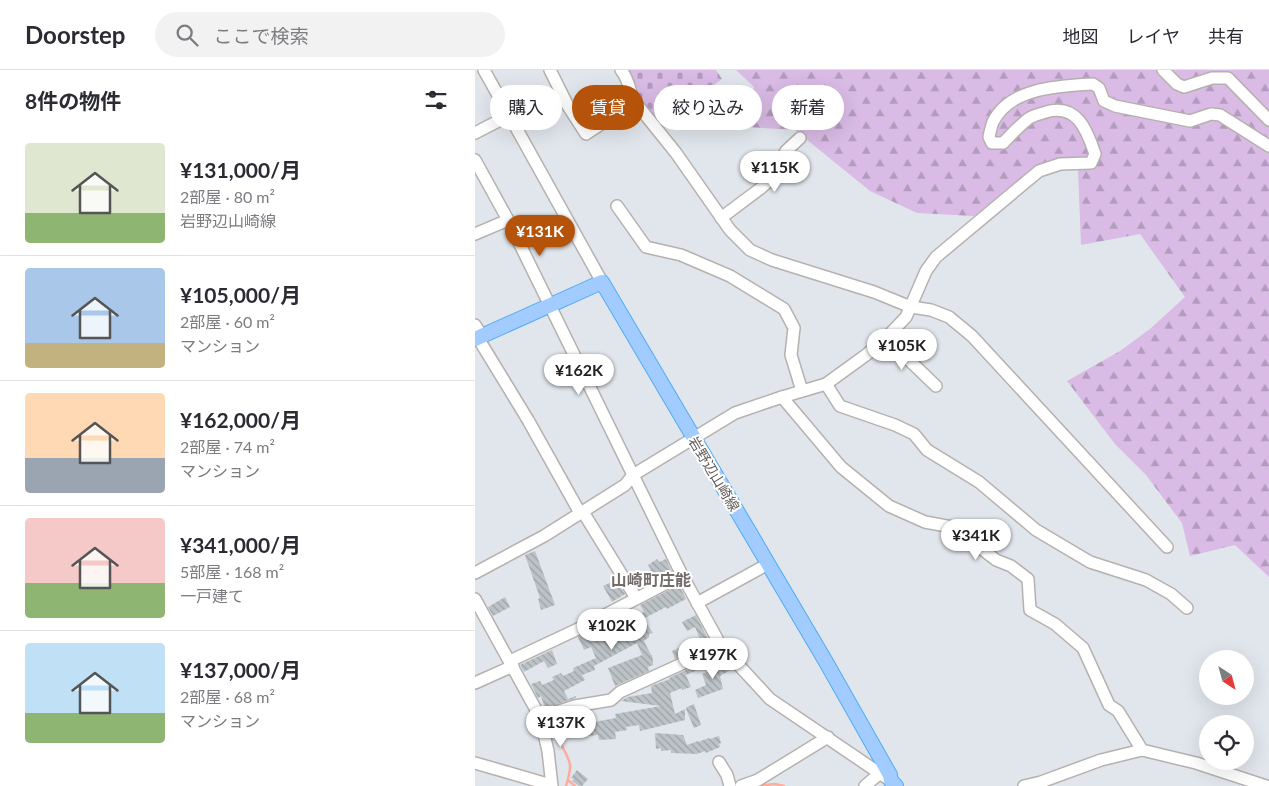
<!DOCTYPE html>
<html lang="ja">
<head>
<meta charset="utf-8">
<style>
  :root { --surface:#fff; --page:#f2f2f3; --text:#2b2b33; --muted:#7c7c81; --line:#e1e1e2; --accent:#b45309 }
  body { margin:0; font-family:Lato,"Noto Sans JP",sans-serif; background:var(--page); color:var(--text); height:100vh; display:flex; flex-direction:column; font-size:19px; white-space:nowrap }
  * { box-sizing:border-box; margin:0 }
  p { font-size:16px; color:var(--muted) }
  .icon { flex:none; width:28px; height:28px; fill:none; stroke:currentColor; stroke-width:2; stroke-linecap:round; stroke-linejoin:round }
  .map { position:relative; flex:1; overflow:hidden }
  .side { display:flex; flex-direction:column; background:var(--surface); width:475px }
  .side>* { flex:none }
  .guide { position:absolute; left:15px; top:15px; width:475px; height:45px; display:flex; gap:10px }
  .needle { width:32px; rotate:144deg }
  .tools { position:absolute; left:724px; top:580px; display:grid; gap:10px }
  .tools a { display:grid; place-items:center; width:55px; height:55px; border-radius:50%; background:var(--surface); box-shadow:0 5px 20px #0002; font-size:25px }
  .price { position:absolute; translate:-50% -42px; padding:0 11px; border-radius:18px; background:#fff; color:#222; font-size:16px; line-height:32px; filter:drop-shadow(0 1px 2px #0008) }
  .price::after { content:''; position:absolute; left:50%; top:30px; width:15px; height:11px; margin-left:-8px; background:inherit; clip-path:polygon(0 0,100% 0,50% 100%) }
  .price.active { background:var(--accent); color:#fff }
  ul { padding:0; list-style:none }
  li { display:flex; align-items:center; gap:15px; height:125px; padding:0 25px }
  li+li { border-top:1px solid var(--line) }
  li span { display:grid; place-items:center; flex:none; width:140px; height:100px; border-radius:5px; color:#555 }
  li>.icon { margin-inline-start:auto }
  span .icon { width:60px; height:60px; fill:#fffc; stroke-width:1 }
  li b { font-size:21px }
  h2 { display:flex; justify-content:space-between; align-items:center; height:60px; padding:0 25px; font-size:21px }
  .chip { padding:0 18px; border-radius:22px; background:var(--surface); box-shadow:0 5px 20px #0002; font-size:18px; line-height:45px }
  .chip.active { background:var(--accent); color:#fff }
  header { display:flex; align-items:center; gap:30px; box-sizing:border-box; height:70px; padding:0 25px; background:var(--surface); border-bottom:1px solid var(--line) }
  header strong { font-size:24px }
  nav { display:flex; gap:28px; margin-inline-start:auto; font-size:18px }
  .search { width:350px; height:45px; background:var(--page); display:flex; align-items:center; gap:12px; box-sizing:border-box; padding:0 18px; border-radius:28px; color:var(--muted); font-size:19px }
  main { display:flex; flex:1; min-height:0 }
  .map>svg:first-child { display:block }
</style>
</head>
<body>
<header>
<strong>Doorstep</strong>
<div class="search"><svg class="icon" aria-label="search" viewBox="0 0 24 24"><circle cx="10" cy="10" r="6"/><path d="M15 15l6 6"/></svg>ここで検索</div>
<nav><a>地図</a><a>レイヤ</a><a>共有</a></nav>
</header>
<main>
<section class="side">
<h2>8件の物件<svg class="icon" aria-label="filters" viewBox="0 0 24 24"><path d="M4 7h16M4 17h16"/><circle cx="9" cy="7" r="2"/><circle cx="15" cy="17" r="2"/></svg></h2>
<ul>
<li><span style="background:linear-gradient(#dfe7d0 70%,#8fb573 0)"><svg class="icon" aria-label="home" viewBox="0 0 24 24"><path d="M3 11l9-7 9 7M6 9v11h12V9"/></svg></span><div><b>¥131,000/月</b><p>2部屋 · 80 m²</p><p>岩野辺山崎線</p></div></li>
<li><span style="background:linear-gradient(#a9c7e8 75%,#c2b280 0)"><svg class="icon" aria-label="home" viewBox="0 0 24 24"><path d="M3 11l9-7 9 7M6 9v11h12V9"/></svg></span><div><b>¥105,000/月</b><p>2部屋 · 60 m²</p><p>マンション</p></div></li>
<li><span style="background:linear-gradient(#ffd9b3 65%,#9aa5b1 0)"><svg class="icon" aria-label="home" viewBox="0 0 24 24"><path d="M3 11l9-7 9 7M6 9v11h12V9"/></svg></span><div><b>¥162,000/月</b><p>2部屋 · 74 m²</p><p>マンション</p></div></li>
<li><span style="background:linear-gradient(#f6c9c9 65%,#8fb573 0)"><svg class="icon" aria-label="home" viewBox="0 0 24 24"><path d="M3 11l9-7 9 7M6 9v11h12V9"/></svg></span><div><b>¥341,000/月</b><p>5部屋 · 168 m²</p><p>一戸建て</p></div></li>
<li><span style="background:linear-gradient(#bfe0f5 70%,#8fb573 0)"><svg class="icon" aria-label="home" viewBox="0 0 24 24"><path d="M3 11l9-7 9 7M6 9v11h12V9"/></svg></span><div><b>¥137,000/月</b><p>2部屋 · 68 m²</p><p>マンション</p></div></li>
</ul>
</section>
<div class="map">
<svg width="794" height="716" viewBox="0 0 794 716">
  <defs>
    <pattern id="forest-firs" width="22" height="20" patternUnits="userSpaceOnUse" patternTransform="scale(1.25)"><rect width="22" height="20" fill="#d9bbe5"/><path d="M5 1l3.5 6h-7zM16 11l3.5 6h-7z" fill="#b39bbd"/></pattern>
    <pattern id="cemetery-stones" width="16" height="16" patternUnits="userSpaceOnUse" patternTransform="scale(1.25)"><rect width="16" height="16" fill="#d9bbe5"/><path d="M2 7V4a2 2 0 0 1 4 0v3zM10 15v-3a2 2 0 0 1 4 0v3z" fill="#b39bbd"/></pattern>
    <pattern id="building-back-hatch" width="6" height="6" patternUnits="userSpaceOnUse" patternTransform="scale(1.25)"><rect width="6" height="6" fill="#bcc3c7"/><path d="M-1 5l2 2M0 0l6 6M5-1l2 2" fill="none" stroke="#9ca1a5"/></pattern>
  </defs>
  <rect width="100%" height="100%" fill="#e0e6ec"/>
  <!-- forest -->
  <polygon fill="url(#forest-firs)" points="261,0 794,0 794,507 760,475 715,486 707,453 671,405 640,374 592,311 645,281 675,259 710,227 665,164 606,175 603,99 566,93 499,146 442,143 395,121 320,60 271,57 279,17"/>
  <!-- cemetery -->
  <polygon fill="url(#cemetery-stones)" points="149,0 241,0 247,9 235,18 244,29 233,39 225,30 185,58 158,23 163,19"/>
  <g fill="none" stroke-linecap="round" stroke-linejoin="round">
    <!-- stream -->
    <g stroke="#ffac9d" stroke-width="2.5">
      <path d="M 85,673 C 96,692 98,694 91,716"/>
      <polyline points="94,711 100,716"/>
      <polyline points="281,716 300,714 309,716"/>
    </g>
  </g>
  <!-- building -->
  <g fill="url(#building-back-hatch)">
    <polygon points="60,481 80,535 66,540 63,529 65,528 50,485"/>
    <polygon points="182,489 184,492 191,489 197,502 186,507 184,503 173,510 175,513 167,517 162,509 176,500 173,495"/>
    <polygon points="137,512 141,519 145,517 150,524 137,532 128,516"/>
    <polygon points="204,515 211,529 192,539 191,537 168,549 178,563 174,564 174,567 169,571 176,585 177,585 178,592 178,595 173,597 174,601 140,616 133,598 167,585 162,573 119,596 120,600 107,605 110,610 89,621 93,629 101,626 101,628 70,638 66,626 63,628 56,614 65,611 67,615 79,610 77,607 86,603 88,606 99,601 98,598 121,588 116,577 109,580 103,567 127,555 135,571 150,564 145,556 169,542 165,535"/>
    <polygon points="30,527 35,537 18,546 13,537"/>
    <polygon points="221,545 233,569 227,572 228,576 200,589 197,581 225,569 220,557 212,561 207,552"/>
    <polygon points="77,580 82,594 73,598 69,591 49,602 45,595"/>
    <polygon points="248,589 257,599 245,606 248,619 223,628 220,620 231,615 227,604 247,596 244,591"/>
    <polygon points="220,596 222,600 211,605 216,617 207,620 207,618 195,623 200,644 210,639 210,650 165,661 164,655 151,657 152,660 140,662 141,669 124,670 123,665 101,667 98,653 78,661 75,652 97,645 98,649 109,647 110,650 119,648 119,652 141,648 140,644 186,636 146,631 153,627 177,623 176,616 195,609 194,608"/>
    <polygon points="219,634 226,655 219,658 211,639 212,637"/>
    <polygon points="180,663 208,665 212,675 223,671 223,672 234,668 235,669 244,666 246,673 244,674 245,677 231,683 230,681 222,684 196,683 196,680 186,681 186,678 181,679"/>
    <polygon points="102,700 113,709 107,716 104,716 97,711 99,709 96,708"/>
  </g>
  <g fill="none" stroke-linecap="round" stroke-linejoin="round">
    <defs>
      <g id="minor">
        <polyline points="9,0 127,212"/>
        <polyline points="75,0 93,36 111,64 160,32 201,83 255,160 275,180 297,190 399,222 436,237 456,240 474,247 497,266 692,477"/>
        <path d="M 146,0 C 154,9 154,21 160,32"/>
        <polyline points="688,0 702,14 709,17 737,8 753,8 794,50"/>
        <polyline points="0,63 33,46"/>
        <polyline points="0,90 33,150 207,505 246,576 295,629 416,711"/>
        <polyline points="142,136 171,177 206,185 255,206 309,239 319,258 316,285 327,321"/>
        <polyline points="246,148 286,118 303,103 304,95 311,81 325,68"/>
        <polyline points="0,164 33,150"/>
        <polyline points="0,255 7,266"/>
        <polyline points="3,268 53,350 105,443"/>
        <polyline points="411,268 461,316"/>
        <polyline points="351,314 365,336 420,355 439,364 452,380 504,412 561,460 615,492 671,510 696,524 712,538"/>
        <polyline points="307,327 366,397 414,436 450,452 477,457 503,476 521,490 536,496 553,509 555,540 580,554 608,578 634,635 643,641 667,680"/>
        <polyline points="108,442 161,528"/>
        <path d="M 0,503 L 69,466 L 150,415 L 158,405 L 260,343 L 307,327 L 351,314 L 391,285 L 411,268 L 431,247 L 451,201 L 461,187 L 564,101 L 585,94 L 616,93 L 620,84 C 612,60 602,33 571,42 C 566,44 558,45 553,49 C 544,56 536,65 528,73 L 517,73 L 514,67 C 515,62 516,57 518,52 C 535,17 585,16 618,14 L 624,18 L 629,31 L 640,36 L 715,51 L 736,44 L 745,45 L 794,76"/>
        <polyline points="0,529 65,647 73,681 77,716"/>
        <polyline points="222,533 293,494"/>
        <polyline points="35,591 103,559 207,505"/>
        <polyline points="0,613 38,596"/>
        <polyline points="65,647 100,636 136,630 145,622 246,576"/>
        <polyline points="244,692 252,705 255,716"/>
        <polyline points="0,693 76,715"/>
        <polyline points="266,716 283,710 353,667"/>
        <polyline points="390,716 405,703"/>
        <polyline points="549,716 566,712 626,690 667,680 721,693 791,716"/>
      </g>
      <polyline id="major" points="0,269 127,212 351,592 415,705 416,711 421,716"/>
    </defs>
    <!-- minor casing -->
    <use href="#minor" stroke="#b6b1ae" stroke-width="14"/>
    <!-- major casing -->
    <use href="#major" stroke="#50acf5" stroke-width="16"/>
    <!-- minor -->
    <use href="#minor" stroke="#fff" stroke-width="11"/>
    <!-- major -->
    <use href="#major" stroke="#a2cbff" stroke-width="14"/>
  </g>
  <g text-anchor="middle" stroke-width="4" stroke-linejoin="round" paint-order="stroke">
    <!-- street labels -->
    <g font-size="14" fill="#615b59" stroke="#fff">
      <text transform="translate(239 404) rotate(59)" y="5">岩野辺山崎線</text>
    </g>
    <!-- quarter labels -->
    <g font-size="16" font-weight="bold" fill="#736c6a" stroke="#fff">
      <text x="176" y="516">山崎町庄能</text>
    </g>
  </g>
</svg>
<div class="tools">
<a><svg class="needle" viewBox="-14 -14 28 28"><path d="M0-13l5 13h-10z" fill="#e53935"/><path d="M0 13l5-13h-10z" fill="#7c7c81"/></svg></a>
<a><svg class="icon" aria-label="locate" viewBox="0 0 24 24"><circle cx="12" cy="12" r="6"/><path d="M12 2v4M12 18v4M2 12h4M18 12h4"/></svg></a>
</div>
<b class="price" style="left:300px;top:123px">¥115K</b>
<b class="price active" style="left:65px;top:187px">¥131K</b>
<b class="price" style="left:427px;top:301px">¥105K</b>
<b class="price" style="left:104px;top:326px">¥162K</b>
<b class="price" style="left:501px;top:491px">¥341K</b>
<b class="price" style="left:137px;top:581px">¥102K</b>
<b class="price" style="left:238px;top:610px">¥197K</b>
<b class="price" style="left:86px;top:678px">¥137K</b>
<div class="guide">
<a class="chip">購入</a>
<a class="chip active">賃貸</a>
<a class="chip">絞り込み</a>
<a class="chip">新着</a>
</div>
</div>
</main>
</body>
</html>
